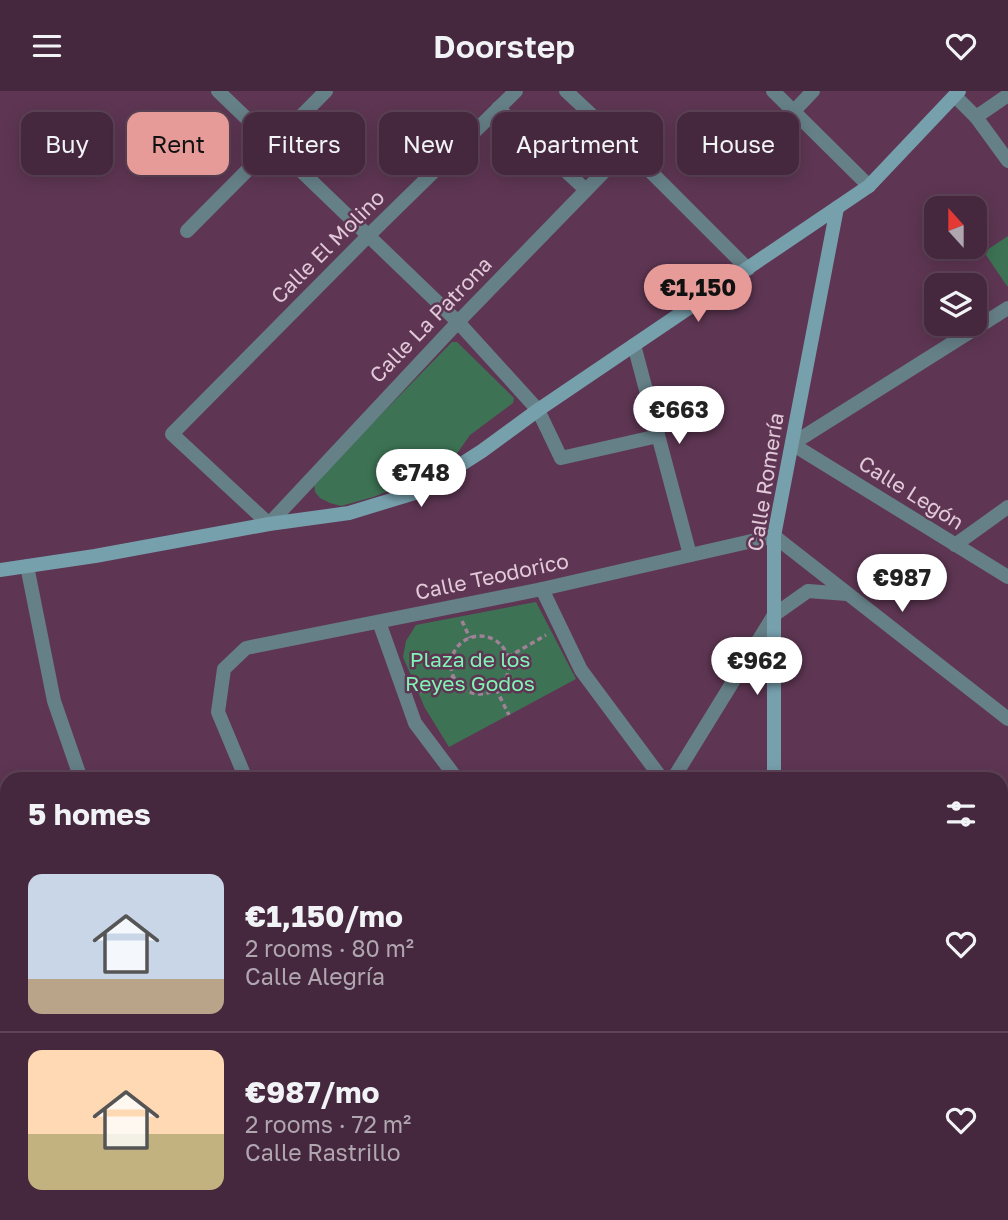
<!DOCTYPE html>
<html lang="en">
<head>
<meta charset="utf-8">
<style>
  :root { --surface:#46283e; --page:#503449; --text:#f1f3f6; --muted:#b0a6b0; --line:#5e4458; --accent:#e69b98 }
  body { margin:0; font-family:"Golos Text",sans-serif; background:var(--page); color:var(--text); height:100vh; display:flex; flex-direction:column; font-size:26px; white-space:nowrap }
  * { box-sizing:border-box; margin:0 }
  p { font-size:23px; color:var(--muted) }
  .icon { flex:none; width:38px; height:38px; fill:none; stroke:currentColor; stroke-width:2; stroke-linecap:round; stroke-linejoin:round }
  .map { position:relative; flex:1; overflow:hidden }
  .panel { position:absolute; left:0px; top:681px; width:1008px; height:450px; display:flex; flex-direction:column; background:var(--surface); border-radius:21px 21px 0 0; box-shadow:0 4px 18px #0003,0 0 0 2px var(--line) }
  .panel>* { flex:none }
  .banner { position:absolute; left:21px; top:21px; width:966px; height:63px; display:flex; gap:14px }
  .needle { width:46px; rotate:339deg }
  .controls { position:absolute; left:924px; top:105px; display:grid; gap:14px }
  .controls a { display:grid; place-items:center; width:63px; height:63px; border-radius:14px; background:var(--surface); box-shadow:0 4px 18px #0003,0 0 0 2px var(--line); font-size:35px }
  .price { position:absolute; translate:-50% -60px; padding:0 16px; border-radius:24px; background:#fff; color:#222; font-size:23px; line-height:46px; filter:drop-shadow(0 2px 4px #0008) }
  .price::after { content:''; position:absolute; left:50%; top:42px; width:21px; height:16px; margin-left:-10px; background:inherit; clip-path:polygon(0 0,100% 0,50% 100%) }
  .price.current { background:var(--accent); color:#111 }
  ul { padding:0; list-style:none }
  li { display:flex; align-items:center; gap:21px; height:175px; padding:0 28px }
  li+li { border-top:2px solid var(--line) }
  li span { display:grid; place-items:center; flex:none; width:196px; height:140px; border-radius:14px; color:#555 }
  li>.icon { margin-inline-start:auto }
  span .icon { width:84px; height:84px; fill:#fffc; stroke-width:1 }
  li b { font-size:30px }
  h2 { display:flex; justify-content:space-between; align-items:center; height:84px; padding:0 28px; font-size:30px }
  .pill { padding:0 24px; border-radius:14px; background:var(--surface); box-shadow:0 4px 18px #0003,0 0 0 2px var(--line); font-size:24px; line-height:63px }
  .pill.current { background:var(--accent); color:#111 }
  header { display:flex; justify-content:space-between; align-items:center; height:91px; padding:0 28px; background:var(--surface); font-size:32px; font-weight:600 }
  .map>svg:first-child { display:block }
</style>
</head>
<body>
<header><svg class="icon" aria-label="menu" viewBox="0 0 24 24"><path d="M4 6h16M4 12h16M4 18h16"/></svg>Doorstep<svg class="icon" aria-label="heart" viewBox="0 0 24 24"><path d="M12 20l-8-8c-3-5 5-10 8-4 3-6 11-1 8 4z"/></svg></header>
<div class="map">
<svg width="1008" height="1129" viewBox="0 0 1008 1129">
  <rect width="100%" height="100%" fill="#5e3653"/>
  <!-- green -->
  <g fill="#3d7354">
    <polygon points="1008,145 1008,195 1007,195 984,161"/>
    <polygon points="452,251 457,251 514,307 513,312 470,344 456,364 406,393 373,406 341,415 330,412 320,407 315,401 314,392"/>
    <polygon points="536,511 576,588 449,656 425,617 403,566 406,550 416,534"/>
  </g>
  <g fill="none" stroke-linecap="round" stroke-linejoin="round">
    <!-- path -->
    <g stroke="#a18197" stroke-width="3.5" stroke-dasharray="5 3.5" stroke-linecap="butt">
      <polyline points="462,530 470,547"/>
      <circle cx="480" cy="574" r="29"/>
      <polyline points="508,566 546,544"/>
      <polyline points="496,598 509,624"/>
      <polyline points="420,601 453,586"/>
    </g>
    <!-- street -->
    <g stroke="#668088" stroke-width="14">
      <polyline points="218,0 458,231 538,319 561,367 658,345"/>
      <polyline points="516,0 368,145 172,343 269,433 458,231 627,57"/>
      <polyline points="566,0 627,57 748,178"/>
      <polyline points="773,0 869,95"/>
      <polyline points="955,5 976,26 1008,4"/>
      <polyline points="498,17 586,99"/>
      <polyline points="794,20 813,0"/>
      <polyline points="976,26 1008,70"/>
      <polyline points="187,140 326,0"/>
      <polyline points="1008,217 792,353 1008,486"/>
      <polyline points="634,254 690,464"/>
      <polyline points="955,454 1008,416"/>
      <polyline points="27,475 54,610 81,688"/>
      <polyline points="542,498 581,579 662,688"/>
      <polyline points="379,531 415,632 457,688"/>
      <polyline points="246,688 218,621 224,578 246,557 542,498 774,445 1008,628"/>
      <polyline points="673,688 774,524 808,500 847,503"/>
      <polyline points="1001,749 1008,746"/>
      <polyline points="0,789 7,787"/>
      <polyline points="1001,926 1008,923"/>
      <polyline points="521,1129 522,1124"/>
    </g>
    <!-- secondary -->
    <g stroke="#77a0ad" stroke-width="14">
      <polyline points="0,479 95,465 269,433 349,422 418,401 482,360 538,319 869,95 959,0"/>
      <polyline points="774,688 774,445 837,117"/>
      <polyline points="730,1129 731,1124"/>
    </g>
  </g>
  <g text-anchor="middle" stroke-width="5" stroke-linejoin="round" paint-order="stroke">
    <!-- street labels -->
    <g font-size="21" fill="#e2c9d9" stroke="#5e3653">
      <text transform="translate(328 156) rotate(-45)" y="7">Calle El Molino</text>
      <text transform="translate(431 229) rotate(-46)" y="7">Calle La Patrona</text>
      <text transform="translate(766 391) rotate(-81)" y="7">Calle Romería</text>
      <text transform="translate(911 402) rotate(32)" y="7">Calle Legón</text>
      <text transform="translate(492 486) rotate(-12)" y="7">Calle Teodorico</text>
    </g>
    <!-- park labels -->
    <g font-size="21" fill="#7ff4b4" stroke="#5e3653">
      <text x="470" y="576">Plaza de los<tspan x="470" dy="24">Reyes Godos</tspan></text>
    </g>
  </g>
</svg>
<div class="controls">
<a><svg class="needle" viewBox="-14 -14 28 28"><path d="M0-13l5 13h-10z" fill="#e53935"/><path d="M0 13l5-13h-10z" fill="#b0a6b0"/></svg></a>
<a><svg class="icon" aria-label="layers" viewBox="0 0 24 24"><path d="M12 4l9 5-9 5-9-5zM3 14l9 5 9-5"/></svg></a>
</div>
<b class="price current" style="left:698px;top:233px">€1,150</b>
<b class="price" style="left:679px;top:355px">€663</b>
<b class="price" style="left:421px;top:418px">€748</b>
<b class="price" style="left:902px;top:523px">€987</b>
<b class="price" style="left:757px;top:606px">€962</b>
<div class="banner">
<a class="pill">Buy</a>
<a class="pill current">Rent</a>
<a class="pill">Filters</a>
<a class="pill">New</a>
<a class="pill">Apartment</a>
<a class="pill">House</a>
</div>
<section class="panel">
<h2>5 homes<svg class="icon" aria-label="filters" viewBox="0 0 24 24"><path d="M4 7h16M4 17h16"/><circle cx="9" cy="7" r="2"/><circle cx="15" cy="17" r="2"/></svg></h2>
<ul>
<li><span style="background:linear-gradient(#c9d6e8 75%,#b9a48a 0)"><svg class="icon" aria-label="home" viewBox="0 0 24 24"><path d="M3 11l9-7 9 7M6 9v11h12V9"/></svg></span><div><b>€1,150/mo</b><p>2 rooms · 80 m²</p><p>Calle Alegría</p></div><svg class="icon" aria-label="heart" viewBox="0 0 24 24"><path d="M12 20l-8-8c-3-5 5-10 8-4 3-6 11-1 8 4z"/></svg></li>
<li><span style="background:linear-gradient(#ffd9b3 60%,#c2b280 0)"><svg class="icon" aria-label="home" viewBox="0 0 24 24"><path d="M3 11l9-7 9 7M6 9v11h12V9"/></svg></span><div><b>€987/mo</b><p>2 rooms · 72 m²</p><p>Calle Rastrillo</p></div><svg class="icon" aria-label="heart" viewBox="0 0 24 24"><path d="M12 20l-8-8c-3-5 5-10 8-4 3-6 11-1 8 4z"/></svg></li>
</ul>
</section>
</div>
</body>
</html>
